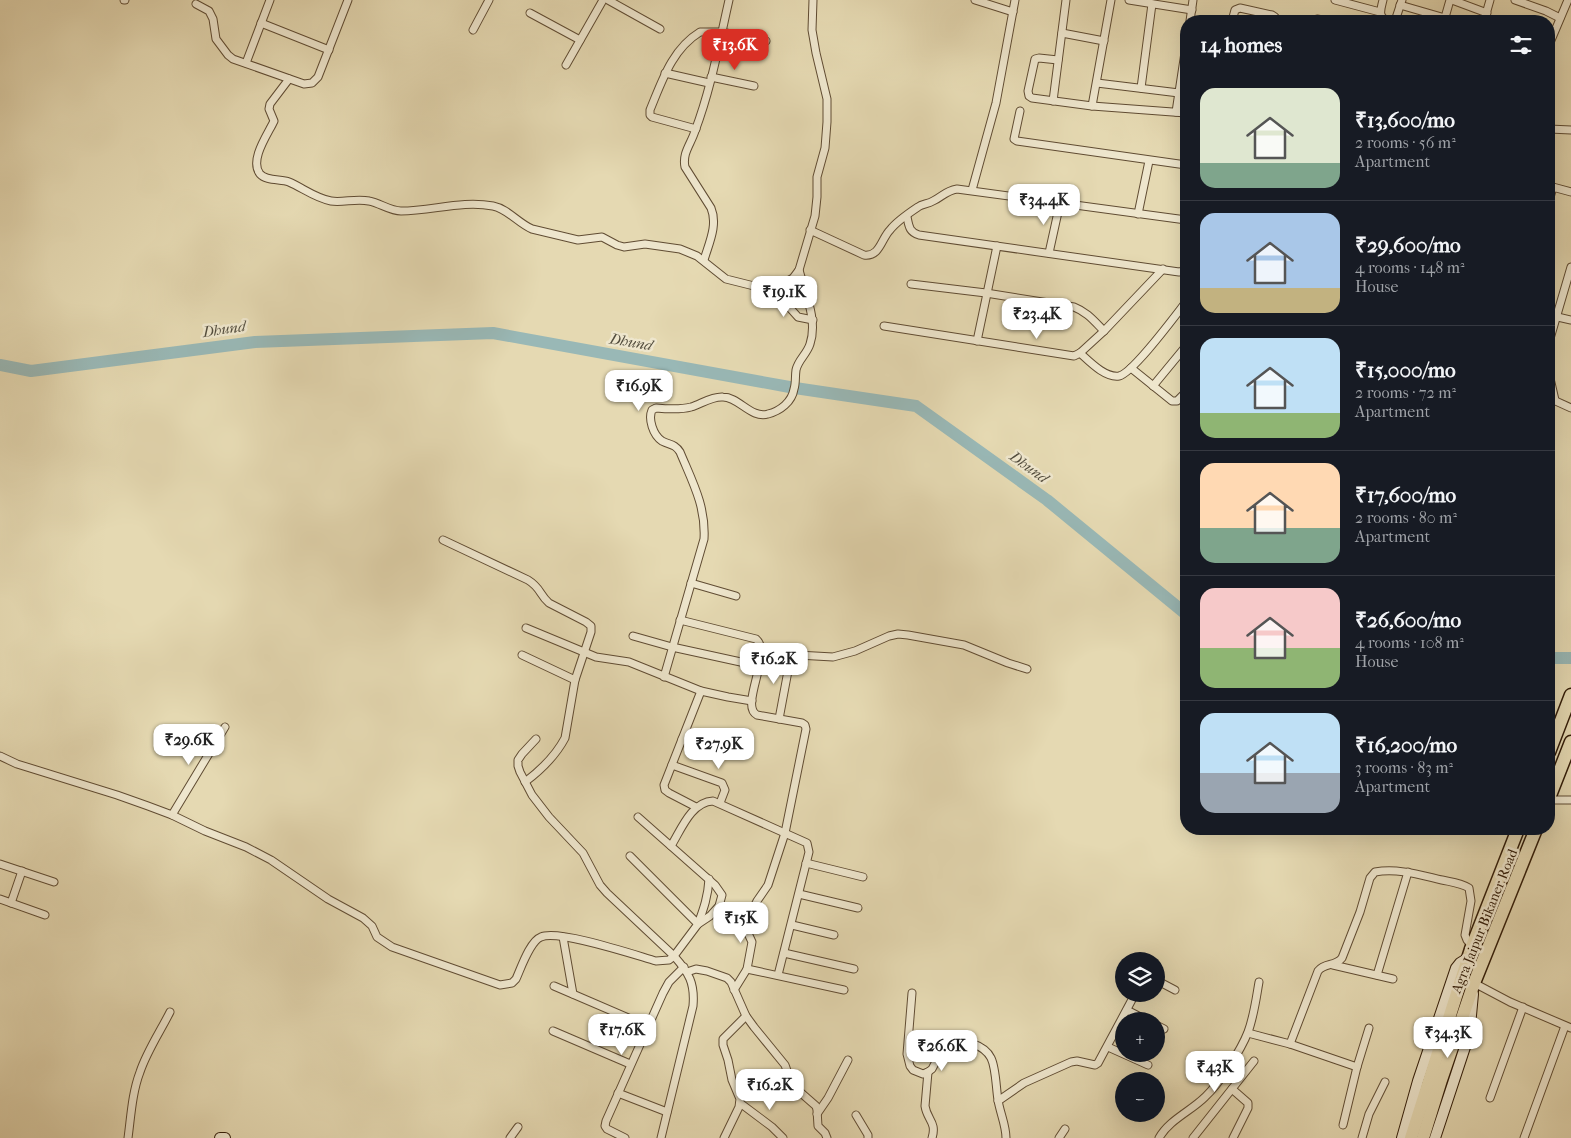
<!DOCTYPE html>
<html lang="en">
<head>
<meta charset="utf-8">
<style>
  :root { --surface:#171b24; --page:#242831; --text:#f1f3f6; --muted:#9ea1a6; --line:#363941; --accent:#d93025 }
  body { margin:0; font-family:"IM FELL French Canon",serif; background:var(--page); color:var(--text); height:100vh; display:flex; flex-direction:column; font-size:19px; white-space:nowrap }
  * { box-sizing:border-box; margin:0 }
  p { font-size:16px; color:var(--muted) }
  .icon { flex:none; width:28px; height:28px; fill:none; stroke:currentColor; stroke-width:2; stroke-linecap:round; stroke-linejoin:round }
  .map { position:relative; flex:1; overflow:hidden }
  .sheet { position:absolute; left:1180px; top:15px; width:375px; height:820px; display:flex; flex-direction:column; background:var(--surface); border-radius:20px; box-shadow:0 5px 20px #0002 }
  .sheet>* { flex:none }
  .tools { position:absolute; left:1115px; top:952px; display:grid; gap:10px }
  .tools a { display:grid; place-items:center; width:50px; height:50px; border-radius:50%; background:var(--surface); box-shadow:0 5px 20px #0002; font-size:25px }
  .price { position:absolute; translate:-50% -42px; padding:0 11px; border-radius:10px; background:#fff; color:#222; font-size:16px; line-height:32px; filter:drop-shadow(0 1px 2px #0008) }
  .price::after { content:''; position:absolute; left:50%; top:30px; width:15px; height:11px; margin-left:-8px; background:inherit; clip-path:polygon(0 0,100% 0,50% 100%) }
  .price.selected { background:var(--accent); color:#fff }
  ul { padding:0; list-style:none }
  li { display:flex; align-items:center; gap:15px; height:125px; padding:0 20px }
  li+li { border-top:1px solid var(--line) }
  li span { display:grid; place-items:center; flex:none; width:140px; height:100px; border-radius:15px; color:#555 }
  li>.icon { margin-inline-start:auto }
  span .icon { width:60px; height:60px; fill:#fffc; stroke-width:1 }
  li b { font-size:21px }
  h2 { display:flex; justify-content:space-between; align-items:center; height:60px; padding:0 20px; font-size:21px }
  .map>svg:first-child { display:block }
</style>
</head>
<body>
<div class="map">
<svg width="1571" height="1138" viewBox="0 0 1571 1138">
  <rect width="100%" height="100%" fill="#e5d9b2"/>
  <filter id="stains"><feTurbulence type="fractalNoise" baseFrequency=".004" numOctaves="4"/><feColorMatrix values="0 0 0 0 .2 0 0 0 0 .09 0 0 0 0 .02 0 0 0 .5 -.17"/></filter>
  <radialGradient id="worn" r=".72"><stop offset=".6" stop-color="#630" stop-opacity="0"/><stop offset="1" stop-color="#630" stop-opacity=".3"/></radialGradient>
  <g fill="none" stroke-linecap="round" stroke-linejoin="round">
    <!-- river -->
    <g stroke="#99b8b6" stroke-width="12">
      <polyline points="0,365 31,371 255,342 493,333 795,388 916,406 1047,500 1186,614"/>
      <polyline points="1549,658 1571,658"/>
    </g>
    <defs>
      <g id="street">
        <polyline points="124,0 125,0"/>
        <polyline points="608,0 660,29"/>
        <polyline points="975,0 1013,12"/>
        <polyline points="1129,0 1192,10"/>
        <polyline points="1335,0 1380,12"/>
        <path d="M 1383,0 C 1381,9 1377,17 1388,21"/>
        <polyline points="1452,0 1487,13"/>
        <polyline points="1515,0 1546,11 1560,18"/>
        <polyline points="196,4 209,11 213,19 216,39 228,55 233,59 304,84 312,83 318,77 348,0"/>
        <polyline points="1400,5 1445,18"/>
        <polyline points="530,13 580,40"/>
        <polyline points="1190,21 1193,0"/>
        <polyline points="1232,21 1235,10 1240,8 1272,15 1275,17 1275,21"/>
        <polyline points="1313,21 1317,19 1329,21"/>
        <polyline points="1395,21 1402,0"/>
        <polyline points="1444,21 1450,0"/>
        <polyline points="1484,21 1490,0"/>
        <polyline points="261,23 329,50"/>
        <polyline points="473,30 489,0"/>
        <polyline points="1062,33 1104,41"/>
        <polyline points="1549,45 1568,0"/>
        <polyline points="1058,60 1039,58 1035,59 1028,91 1029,96 1032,98 1092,106 1186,113"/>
        <polyline points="246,63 270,0"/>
        <polyline points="566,65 603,0"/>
        <polyline points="665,73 709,83"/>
        <polyline points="711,77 754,86"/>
        <path d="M 289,79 L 270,104 L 269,109 L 274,121 C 268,134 249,160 260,174 C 266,181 281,179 289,182 C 303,188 315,198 331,201 C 343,203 356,198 369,201 C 380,203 390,211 401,211 C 432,211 462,200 493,206 C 508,209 518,223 532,229 L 578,240 L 602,237 L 617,245 L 624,247 L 645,244 L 680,249 L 697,256 L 726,279 L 754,286 L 772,288 L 786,282 L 793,278 L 799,270 L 815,216 L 817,197 L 817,177 L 825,148 L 827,122 L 827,99 L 816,53 L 812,30 L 813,0"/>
        <polyline points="1097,83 1179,93"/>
        <polyline points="1141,88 1152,4"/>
        <polyline points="1053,101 1066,0"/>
        <polyline points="1092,106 1111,0"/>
        <polyline points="1020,111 1014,139 1017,141 1186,165"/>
        <polyline points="1176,112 1186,46"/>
        <path d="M 696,129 L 652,117 L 650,115 L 650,110 C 662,81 672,49 700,32 L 721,32 L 766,41"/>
        <polyline points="1549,129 1571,130"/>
        <polyline points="1549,186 1571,192"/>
        <polyline points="972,190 996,103 1015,0"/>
        <polyline points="1549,201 1553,187"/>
        <polyline points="1138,214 1149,161"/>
        <path d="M 907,217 C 909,226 909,232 919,235 L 1179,272 L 1184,271 L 1186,268"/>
        <path d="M 810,230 L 864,255 C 880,257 881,239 890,230 C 896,222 909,213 918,207 C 922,204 928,204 933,201 C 942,197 945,191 957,189 L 1186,220"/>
        <polyline points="1049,253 1060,203"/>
        <path d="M 704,260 C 709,243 718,225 711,208 L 685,167 C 682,153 691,144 695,131 C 711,89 719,44 729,0"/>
        <path d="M 911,284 L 986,293 L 1074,307 C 1087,312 1094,321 1104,331"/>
        <polyline points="772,288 798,317 813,320"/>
        <polyline points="1549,315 1571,320"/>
        <polyline points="884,326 1074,356 1080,353 1104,331 1163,269"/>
        <polyline points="977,341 997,246"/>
        <polyline points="1549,342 1571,267"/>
        <path d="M 1080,353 C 1090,362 1105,378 1119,376 C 1133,373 1175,316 1186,302"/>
        <polyline points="1131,368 1172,401 1177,401 1186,392"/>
        <polyline points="1549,374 1555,400"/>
        <polyline points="1153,386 1186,346"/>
        <polyline points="1549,398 1571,408"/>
        <path d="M 443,540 L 528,580 C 541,588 539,594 549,603 L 586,622 L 591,626 L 591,632 L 575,680 L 565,738 C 556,755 541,770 525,782"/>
        <polyline points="691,583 736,596"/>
        <path d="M 680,620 L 756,639 C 773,653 739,706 757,715 L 802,723 L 805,725 L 806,729 L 785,833 L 768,885 L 757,901 L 754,907 L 754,919 L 746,929"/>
        <polyline points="526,628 596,657 629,662 701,691 728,697 752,701"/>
        <polyline points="633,636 672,647 759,666"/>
        <polyline points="760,653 833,657 855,651 889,636 898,634 908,635 964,645 1008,663 1027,669"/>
        <polyline points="522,655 575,680"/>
        <path d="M 664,677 L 704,539 C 706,506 692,481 680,452 C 675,444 670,445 662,441 C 653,435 648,419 652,410 L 656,408 C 667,409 680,410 691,407 C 701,404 712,396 723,397 C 739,397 751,419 768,414 C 780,411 792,402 794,389 C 796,383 795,377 796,370 C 798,360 807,354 810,344 C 818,320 805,293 799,270"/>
        <polyline points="779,719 791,655"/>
        <path d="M 536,739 L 522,754 L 518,760 L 518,766 L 520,772 L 532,795 L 549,817 L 583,853 L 600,885 L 607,893 L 674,956 C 689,973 695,983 693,1006 L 661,1138"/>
        <polyline points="682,739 721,754"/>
        <path d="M 0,756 L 17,764 L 117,795 L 148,806 L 172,815 L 205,831 L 246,847 L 271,860 L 328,899 L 363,918 L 372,926 L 377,937 L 392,947 L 500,985 L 512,983 L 516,979 C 521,968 530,941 541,937 C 558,929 635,955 656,961 L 669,960 L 674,956 L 698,924 L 710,916 L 719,906 L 722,895 L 715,885 L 638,817"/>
        <polyline points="672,765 722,783 725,790 720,803"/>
        <polyline points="1549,800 1571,800"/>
        <polyline points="696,807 669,793 665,790 664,785 701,691"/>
        <polyline points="172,815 225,727"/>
        <path d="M 671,846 C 681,830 691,802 713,801 L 807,843 L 809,852 L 778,975"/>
        <path d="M 630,856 L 698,924 C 704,908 708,896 709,879"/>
        <polyline points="806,863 863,877"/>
        <polyline points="0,864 54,882"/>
        <polyline points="799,894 858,908"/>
        <polyline points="0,899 45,915"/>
        <polyline points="11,903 22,871"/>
        <polyline points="719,906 746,929 752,942 747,969 734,990"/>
        <polyline points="792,925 834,935"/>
        <polyline points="563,937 573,994"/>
        <polyline points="784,953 854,969"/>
        <polyline points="1333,965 1393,979"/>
        <polyline points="747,969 844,990"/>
        <polyline points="687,972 696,969 707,971 727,978 731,982 746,1016 754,1027 785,1065 791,1082 800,1092 816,1106 817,1110 818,1126 825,1133 827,1138"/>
        <polyline points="1377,975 1408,872"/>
        <polyline points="1156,980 1175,990"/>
        <polyline points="1474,983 1510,1002 1571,1028"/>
        <polyline points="554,986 647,1026"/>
        <path d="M 912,993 L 907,1054 L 910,1066 L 913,1070 L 923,1074 L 928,1072 L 932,1069 L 944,1046 L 950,1041 C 964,1040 984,1044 991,1058 C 996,1068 996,1088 998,1100 C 1000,1113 1006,1125 1006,1138"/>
        <polyline points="1127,1010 1148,1021"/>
        <polyline points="1156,1025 1164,1029"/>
        <polyline points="553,1031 630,1064"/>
        <polyline points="1248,1033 1290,1044 1357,1067"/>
        <path d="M 1290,1044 L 1318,971 C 1325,962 1335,967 1342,958 L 1360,912 L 1370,878 L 1375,872 C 1398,868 1420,875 1442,880 C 1451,882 1461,883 1469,888 L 1471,901 L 1465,935 L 1467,940 L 1472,946"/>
        <polyline points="1108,1047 1148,1065"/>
        <path d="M 928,1072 L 925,1106 C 927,1120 937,1122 932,1138"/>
        <polyline points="1232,1089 1248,1103 1248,1108 1233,1138"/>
        <polyline points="618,1093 667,1112"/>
        <polyline points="1490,1098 1523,1007"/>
        <polyline points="998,1101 1024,1083 1071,1062 1077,1061 1095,1065 1098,1063 1135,994"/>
        <polyline points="740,1103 772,1127 783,1138"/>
        <polyline points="817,1114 828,1098 848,1060"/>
        <polyline points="856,1115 868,1135 868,1138"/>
        <polyline points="1343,1125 1357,1067 1369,1028"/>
        <path d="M 128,1138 C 131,1116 132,1093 140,1072 C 147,1051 160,1032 170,1012"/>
        <polyline points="510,1138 518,1127"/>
        <polyline points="625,1138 607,1129 605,1126 606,1121 663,993 669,982 684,967"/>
        <polyline points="724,1138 739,1107 740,1099 732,1080 728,1060 723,1045 723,1039 746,1016"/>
        <polyline points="1059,1138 1065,1129"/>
        <path d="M 1159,1138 C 1169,1120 1191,1111 1205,1097 C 1220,1083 1241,1050 1248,1032 C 1254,1016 1256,999 1259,982"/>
        <polyline points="1193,1138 1254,1061"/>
        <polyline points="1362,1138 1369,1114 1385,1082"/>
        <polyline points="1524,1138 1565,1026"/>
      </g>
      <g id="secondary">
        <polyline points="220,1138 225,1138"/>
        <polyline points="1402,1138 1418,1081 1456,968 1460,963 1468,958"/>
        <polyline points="1435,1138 1466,1044 1470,1026 1473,994"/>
      </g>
      <g id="highway">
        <polyline points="1549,752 1571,695"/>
        <polyline points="1549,798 1571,742"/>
        <polyline points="1411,1138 1471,949 1518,829"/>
        <polyline points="1423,1138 1441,1080 1474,983 1536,829"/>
      </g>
    </defs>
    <!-- street casing -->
    <use href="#street" stroke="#604c33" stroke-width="9"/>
    <!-- secondary casing -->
    <use href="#secondary" stroke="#331d09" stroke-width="12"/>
    <!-- highway casing -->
    <use href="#highway" stroke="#331d09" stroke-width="15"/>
    <!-- street -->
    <use href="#street" stroke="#eee6cd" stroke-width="7"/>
    <!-- secondary -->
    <use href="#secondary" stroke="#eee6cd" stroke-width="10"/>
    <!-- highway -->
    <use href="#highway" stroke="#e5d9b2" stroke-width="12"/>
  </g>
  <g text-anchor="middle" stroke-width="5" stroke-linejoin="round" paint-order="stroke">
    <!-- street labels -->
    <g font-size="14" fill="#331d09" stroke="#eee6cd">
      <text transform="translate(1484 921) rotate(-68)" y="5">Agra Jaipur Bikaner Road</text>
    </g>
    <!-- water labels -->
    <g font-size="15" font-style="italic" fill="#524c3d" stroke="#eee6cd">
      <text transform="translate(224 329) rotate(-8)" y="5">Dhund</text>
      <text transform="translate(631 342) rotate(10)" y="5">Dhund</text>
      <text transform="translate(1029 467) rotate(36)" y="5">Dhund</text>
    </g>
  </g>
  <rect width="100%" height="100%" filter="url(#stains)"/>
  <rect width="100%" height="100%" fill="url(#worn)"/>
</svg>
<div class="tools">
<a><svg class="icon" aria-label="layers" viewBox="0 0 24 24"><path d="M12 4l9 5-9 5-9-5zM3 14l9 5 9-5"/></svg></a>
<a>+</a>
<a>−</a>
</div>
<b class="price selected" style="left:735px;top:71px">₹13.6K</b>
<b class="price" style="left:1044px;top:226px">₹34.4K</b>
<b class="price" style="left:784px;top:318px">₹19.1K</b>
<b class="price" style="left:1037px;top:340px">₹23.4K</b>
<b class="price" style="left:639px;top:412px">₹16.9K</b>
<b class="price" style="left:774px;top:685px">₹16.2K</b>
<b class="price" style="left:189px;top:766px">₹29.6K</b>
<b class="price" style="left:719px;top:770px">₹27.9K</b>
<b class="price" style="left:741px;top:944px">₹15K</b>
<b class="price" style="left:622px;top:1056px">₹17.6K</b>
<b class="price" style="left:1448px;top:1059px">₹34.3K</b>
<b class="price" style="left:942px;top:1072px">₹26.6K</b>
<b class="price" style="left:1215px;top:1093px">₹43K</b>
<b class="price" style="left:770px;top:1111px">₹16.2K</b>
<section class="sheet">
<h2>14 homes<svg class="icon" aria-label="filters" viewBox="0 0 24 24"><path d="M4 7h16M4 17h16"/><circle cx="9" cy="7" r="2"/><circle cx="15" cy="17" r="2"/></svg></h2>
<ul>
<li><span style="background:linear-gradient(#dfe7d0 75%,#7fa58c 0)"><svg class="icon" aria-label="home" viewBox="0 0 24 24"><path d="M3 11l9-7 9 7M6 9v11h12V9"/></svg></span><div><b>₹13,600/mo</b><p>2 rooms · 56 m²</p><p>Apartment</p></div></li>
<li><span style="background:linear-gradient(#a9c7e8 75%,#c2b280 0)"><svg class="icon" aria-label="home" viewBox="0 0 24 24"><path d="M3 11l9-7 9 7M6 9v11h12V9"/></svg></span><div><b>₹29,600/mo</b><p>4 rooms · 148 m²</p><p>House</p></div></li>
<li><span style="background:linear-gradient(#bfe0f5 75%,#8fb573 0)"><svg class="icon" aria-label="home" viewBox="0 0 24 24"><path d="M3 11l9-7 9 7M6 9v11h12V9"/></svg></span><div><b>₹15,000/mo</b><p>2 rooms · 72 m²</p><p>Apartment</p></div></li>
<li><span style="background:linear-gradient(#ffd9b3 65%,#7fa58c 0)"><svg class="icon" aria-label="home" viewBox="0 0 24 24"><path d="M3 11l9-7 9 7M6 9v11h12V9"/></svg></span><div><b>₹17,600/mo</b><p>2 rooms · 80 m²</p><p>Apartment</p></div></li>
<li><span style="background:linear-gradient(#f6c9c9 60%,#8fb573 0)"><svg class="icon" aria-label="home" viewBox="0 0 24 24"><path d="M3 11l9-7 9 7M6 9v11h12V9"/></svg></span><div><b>₹26,600/mo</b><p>4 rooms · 108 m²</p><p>House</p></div></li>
<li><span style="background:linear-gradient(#bfe0f5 60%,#9aa5b1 0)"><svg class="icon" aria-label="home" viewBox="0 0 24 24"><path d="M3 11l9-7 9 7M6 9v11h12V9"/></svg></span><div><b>₹16,200/mo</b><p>3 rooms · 83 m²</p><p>Apartment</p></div></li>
</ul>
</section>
</div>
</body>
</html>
